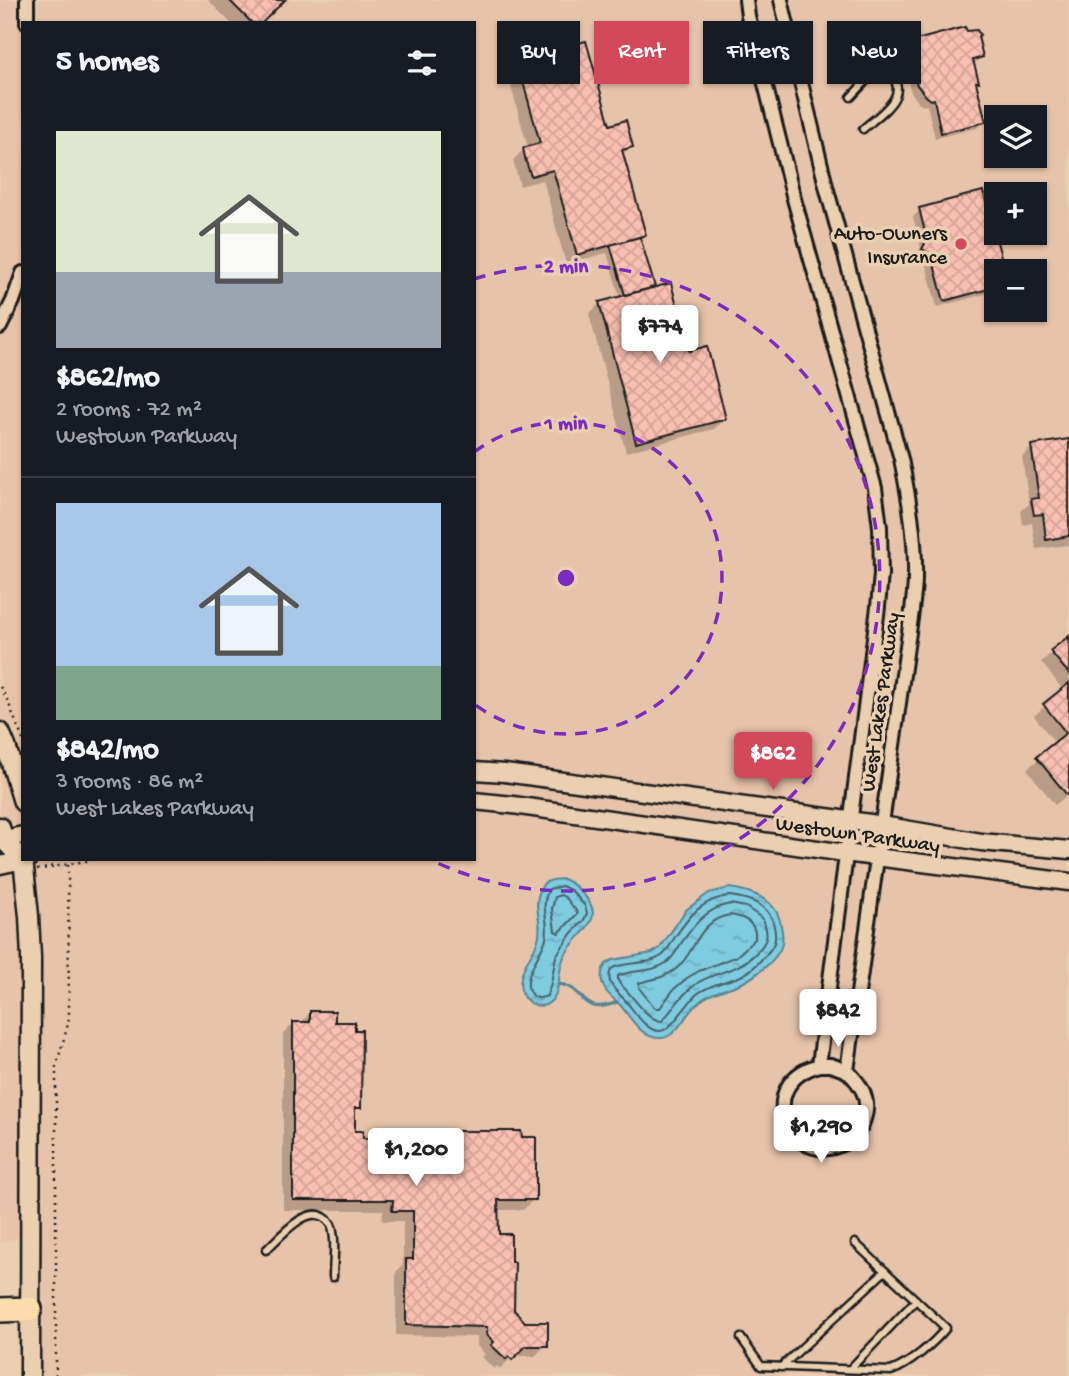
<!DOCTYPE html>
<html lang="en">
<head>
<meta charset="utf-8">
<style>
  :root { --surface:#171b24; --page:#242831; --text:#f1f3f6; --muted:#9ea1a6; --line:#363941; --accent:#d1495b }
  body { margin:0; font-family:"Gochi Hand",sans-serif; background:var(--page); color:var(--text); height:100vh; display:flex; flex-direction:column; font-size:26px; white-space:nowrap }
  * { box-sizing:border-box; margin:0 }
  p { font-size:23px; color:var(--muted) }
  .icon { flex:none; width:38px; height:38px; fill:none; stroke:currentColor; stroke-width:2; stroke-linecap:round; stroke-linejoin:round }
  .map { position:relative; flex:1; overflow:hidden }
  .sheet { position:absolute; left:21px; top:21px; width:455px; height:840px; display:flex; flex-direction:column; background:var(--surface); border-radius:0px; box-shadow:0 2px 5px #0004 }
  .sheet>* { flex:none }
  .banner { position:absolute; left:497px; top:21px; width:466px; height:63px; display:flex; gap:14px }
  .tools { position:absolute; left:984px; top:105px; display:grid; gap:14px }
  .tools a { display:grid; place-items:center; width:63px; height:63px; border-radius:0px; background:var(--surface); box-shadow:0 2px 5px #0004; font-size:35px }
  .price { position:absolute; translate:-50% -60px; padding:0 16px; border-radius:7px; background:#fff; color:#222; font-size:23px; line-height:46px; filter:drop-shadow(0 2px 4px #0008) }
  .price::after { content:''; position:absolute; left:50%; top:42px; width:21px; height:16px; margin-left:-10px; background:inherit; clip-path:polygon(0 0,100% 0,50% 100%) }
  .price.selected { background:var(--accent); color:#fff }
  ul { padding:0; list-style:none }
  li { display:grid; align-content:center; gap:14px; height:371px; padding:0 35px }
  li+li { border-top:2px solid var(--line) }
  li span { display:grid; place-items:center; height:217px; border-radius:0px; color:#555 }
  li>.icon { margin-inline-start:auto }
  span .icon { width:126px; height:126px; fill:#fffc; stroke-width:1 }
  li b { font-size:30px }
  h2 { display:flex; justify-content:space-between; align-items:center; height:84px; padding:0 35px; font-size:30px }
  .pill { padding:0 24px; border-radius:0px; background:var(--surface); box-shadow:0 2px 5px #0004; font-size:24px; line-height:63px }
  .pill.selected { background:var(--accent); color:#fff }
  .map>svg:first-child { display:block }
</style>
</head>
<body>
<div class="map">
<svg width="1069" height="1376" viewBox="0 0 1069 1376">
  <defs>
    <pattern id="water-ripples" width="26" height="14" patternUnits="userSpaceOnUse" patternTransform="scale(1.75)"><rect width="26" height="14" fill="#7fcbdf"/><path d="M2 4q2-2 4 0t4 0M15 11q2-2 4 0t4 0" fill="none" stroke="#6daebf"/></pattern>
    <pattern id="building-cross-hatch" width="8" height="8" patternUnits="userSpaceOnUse" patternTransform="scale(1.75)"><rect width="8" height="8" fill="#f9bfb2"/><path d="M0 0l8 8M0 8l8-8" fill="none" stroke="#d5a498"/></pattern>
  </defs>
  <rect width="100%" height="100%" fill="#eacfb1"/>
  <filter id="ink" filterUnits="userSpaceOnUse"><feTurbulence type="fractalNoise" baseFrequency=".0143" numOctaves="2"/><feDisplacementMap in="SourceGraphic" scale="14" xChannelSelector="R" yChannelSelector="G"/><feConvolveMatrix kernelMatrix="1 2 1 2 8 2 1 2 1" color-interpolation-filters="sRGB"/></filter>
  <g filter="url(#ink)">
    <!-- built -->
    <path fill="#e6c3ab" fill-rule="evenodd" d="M 0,0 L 1069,0 L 1069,1376 L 30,1376 L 29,1235 L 0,1242 ZM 23,23 L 474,23 L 474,859 L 23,859 ZM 996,117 L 1034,117 L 1034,156 L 996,156 ZM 996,194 L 1034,194 L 1034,233 L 996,233 ZM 996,271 L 1034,271 L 1034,310 L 996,310 Z"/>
    <!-- water -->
    <g fill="url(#water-ripples)" stroke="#578591" stroke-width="2">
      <path d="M 563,879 C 573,883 578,888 584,895 C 609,922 575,933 564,957 C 557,970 562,992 550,1002 C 540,1011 524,1003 521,990 C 519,982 522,971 526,964 C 530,955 538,945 539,935 C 542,915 530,905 544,883 L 552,880 Z"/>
      <path d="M 730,888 C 750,891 775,899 780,921 C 782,929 784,939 781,947 C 777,960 754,977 742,983 C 725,990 708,992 695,1006 C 685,1015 676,1038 661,1038 C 642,1039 631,1018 621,1006 C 616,1001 610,996 606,991 C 599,980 600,964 613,960 L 652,953 L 660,948 L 686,910 L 709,893 Z"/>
    </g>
    <!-- shadow -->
    <g fill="#0003">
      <polygon points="208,0 282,0 260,23 231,23"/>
      <polygon points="902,46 981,57 973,65 977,81 974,84 984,121 977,128 935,138 927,105 923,106 919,103 911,92 906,73 901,74 895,53"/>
      <polygon points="518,62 609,127 631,146 622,155 644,235 639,240 653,286 648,290 688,353 724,419 714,429 626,452 589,314 600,303 620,298 607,253 566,264 543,180 520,186 513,160 524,149 528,148 507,72"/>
      <polygon points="982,193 1003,271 996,271 996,291 937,307 925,261 916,256 921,248 913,217 920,210"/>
      <polygon points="1069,441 1069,545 1036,549 1032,523 1023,525 1021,511 1029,504 1022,457 1032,447"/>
      <polygon points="1069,638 1069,794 1055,805 1027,769 1056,744 1034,716 1063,690 1041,662"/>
      <polygon points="311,1012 334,1024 359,1107 353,1114 353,1133 361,1139 379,1139 385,1133 534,1199 523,1210 497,1210 497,1236 512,1310 546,1345 535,1356 513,1356 500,1369 497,1366 494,1369 482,1357 485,1354 477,1346 477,1337 396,1335 396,1272 403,1265 403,1221 382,1221 383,1210 283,1210 283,1034 293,1024 300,1024"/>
    </g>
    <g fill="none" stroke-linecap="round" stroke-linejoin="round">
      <!-- shore -->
      <g stroke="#44626a" stroke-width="2">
        <path d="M 562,886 L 572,891 L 585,906 L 587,913 L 584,920 L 571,934 L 556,956 L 551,983 L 547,996 C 541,998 537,1000 532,995 C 518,980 543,953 546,938 C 550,920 539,907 549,889 Z"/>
        <polygon points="561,895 566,898 578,913 559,933 555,931 552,909 555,897"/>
        <path d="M 730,896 C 746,898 768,904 773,922 C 778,940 775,946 762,959 C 756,966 749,972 741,976 C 726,982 710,984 697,994 C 688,1002 671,1031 660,1031 C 646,1032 633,1009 625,1000 C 616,990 605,984 611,969 C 626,960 647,967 663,955 C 668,950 671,943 675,937 C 690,915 702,899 730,896 Z"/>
        <path d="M 730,904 L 746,907 L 763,919 C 769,935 768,941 756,953 C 737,972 720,970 699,982 C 683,992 674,1008 662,1021 C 647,1021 632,994 620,984 L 618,980 L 618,976 C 634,969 651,973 666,963 C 673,958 676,952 680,945 C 693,926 706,908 730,904 Z"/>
        <path d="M 730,915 C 745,917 757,923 755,939 L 737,956 L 699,971 L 687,978 L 674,989 L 660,1008 L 655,1008 L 639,988 L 639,983 C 652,979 665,978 676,969 C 696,953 697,920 730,915 Z"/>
      </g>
      <!-- stream -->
      <path stroke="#578591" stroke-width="3.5" d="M 558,984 C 587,987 579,1018 617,1002"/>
    </g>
    <!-- building -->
    <g fill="url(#building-cross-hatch)" stroke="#1c1c1c" stroke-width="2">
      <polygon points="229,0 285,0 262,23 252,23"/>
      <polygon points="965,27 967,31 977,30 980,35 978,36 983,57 973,60 979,82 976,82 986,122 941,133 934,99 931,100 926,96 917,85 912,67 907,69 901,44"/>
      <polygon points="586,41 610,125 626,120 633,147 622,150 646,235 577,255 553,170 531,176 526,162 523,148 540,143 517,60"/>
      <polygon points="983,191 1005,271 996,271 996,287 944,301 931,254 922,249 927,240 919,208"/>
      <polygon points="640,237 655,287 625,295 610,245"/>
      <polygon points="671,283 689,351 707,346 726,419 636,443 599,302"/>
      <polygon points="1069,439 1069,536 1046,540 1043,514 1034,515 1031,499 1039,498 1031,445"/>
      <polygon points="1069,636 1069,674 1050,651"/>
      <polygon points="1069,683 1069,794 1067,795 1036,757 1066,733 1043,704"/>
      <polygon points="310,1011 335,1011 335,1022 355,1022 355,1030 362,1030 361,1108 355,1108 355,1131 363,1131 363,1138 385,1138 385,1131 521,1131 522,1137 536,1137 536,1200 498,1200 499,1234 511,1234 511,1262 515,1262 514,1310 525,1322 548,1322 548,1346 526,1346 512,1360 509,1356 506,1359 491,1345 494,1342 487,1335 487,1327 406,1325 406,1259 413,1259 413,1211 392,1211 393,1200 293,1200 293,1022 310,1022"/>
    </g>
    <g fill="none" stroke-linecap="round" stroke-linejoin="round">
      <defs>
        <g id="service">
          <path d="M 851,97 L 881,65 C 916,91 886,109 863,129"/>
          <path d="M 266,1250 C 279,1238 307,1204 325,1218 C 330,1221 333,1227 333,1232 C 336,1246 333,1262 333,1277"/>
          <path d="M 741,1338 L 761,1366 L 891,1371 C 909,1365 934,1343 946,1328 L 855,1243"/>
          <polyline points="781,1367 885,1271"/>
          <polyline points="850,1369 916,1300"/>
        </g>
        <g id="minor">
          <polyline points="27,0 27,23"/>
          <path d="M 746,0 L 748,16 L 794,199 L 875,488 L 880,527 L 881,574 L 878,607 L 819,1065 C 750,1085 792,1170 844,1143 C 854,1138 861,1129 864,1119 C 871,1099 861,1084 847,1071 L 912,611 C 913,600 915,589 915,578 C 916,538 909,498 901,459 L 827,190 L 781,0"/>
          <polyline points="0,327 13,301 23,273"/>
          <polyline points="819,1065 831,1065 847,1071"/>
        </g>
        <g id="tertiary">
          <polyline points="474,771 505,773 870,823 981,842 1069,850"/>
          <polyline points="474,801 513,805 845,853 1069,882"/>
          <polyline points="0,840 23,835"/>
          <polyline points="0,865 28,859"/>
        </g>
        <g id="secondary">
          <polyline points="0,732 6,746 23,802"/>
          <polyline points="0,827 3,839 23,860"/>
          <polyline points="23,859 29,916 31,958 30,1376"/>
        </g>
        <polyline id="motorway" points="0,1310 30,1309"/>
      </defs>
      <!-- service casing -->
      <use href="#service" stroke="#1c1c1c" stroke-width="11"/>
      <!-- minor casing -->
      <use href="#minor" stroke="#1c1c1c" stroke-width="18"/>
      <!-- tertiary casing -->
      <use href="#tertiary" stroke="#1c1c1c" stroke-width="21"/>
      <!-- secondary casing -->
      <use href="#secondary" stroke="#1c1c1c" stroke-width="23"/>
      <!-- motorway casing -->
      <use href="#motorway" stroke="#1c1c1c" stroke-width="28"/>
      <!-- path -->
      <g stroke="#1c1c1c" stroke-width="2.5" stroke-dasharray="2 5" stroke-linecap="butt">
        <polyline points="0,687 7,699 23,740"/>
        <polyline points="50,859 50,865 52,867"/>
        <polyline points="37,870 96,859"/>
        <polyline points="56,1376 56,1067 67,1028 69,1017 68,865"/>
      </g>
      <!-- service -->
      <use href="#service" stroke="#eacfb1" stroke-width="6"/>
      <!-- minor -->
      <use href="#minor" stroke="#eacfb1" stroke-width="12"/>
      <!-- tertiary -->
      <use href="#tertiary" stroke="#eacfb1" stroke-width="16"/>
      <!-- secondary -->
      <use href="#secondary" stroke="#eacfb1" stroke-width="18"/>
      <!-- motorway -->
      <use href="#motorway" stroke="#fbddab" stroke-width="23"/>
    </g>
  </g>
  <!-- distance rings -->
  <g fill="none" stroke="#7b2cbf" stroke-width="3.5" stroke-dasharray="12 9">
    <path d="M474 452A156 156 0 1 1 474 704"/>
    <path d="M474 279A313 313 0 1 1 429 859"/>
  </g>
  <!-- markers -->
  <circle fill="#d1495b" stroke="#eacfb1" stroke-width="2.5" cx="961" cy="244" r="7"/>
  <g text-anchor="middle" stroke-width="7" stroke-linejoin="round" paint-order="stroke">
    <!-- poi labels -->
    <g font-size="21" fill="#1c1c1c" stroke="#eacfb1" text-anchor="end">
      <text x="947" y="239">Auto-Owners<tspan x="947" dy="24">Insurance</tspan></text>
    </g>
    <!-- street labels -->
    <g font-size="21" fill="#1c1c1c" stroke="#eacfb1">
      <text transform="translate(879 702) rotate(-82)" y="7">West Lakes Parkway</text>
      <text transform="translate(858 833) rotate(8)" y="7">Westown Parkway</text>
    </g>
  </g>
  <circle cx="566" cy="578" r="10" fill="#7b2cbf" stroke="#eacfb1" stroke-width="3.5"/>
  <g font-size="21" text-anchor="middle" font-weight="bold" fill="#7b2cbf" stroke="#eacfb1" stroke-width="7" stroke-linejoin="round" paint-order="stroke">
    <text x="566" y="272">2 min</text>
    <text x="566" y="429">1 min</text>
  </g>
</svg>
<div class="tools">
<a><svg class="icon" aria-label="layers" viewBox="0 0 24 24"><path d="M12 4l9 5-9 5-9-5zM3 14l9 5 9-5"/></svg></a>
<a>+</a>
<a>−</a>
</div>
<b class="price" style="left:660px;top:365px">$774</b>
<b class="price selected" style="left:773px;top:792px">$862</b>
<b class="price" style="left:838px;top:1049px">$842</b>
<b class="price" style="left:821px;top:1165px">$1,290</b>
<b class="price" style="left:416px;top:1188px">$1,200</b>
<div class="banner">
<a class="pill">Buy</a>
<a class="pill selected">Rent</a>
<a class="pill">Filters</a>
<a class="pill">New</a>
</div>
<section class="sheet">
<h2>5 homes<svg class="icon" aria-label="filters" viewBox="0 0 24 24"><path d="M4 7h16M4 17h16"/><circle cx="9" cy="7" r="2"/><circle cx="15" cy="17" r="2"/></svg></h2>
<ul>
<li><span style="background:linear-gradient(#dfe7d0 65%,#9aa5b1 0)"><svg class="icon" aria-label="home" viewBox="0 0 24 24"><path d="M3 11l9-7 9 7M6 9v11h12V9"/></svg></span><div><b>$862/mo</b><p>2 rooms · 72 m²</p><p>Westown Parkway</p></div></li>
<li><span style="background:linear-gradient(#a9c7e8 75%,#7fa58c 0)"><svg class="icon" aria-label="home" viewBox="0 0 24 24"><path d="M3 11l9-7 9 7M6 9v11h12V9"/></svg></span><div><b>$842/mo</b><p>3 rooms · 86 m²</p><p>West Lakes Parkway</p></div></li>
</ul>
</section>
</div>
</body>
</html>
